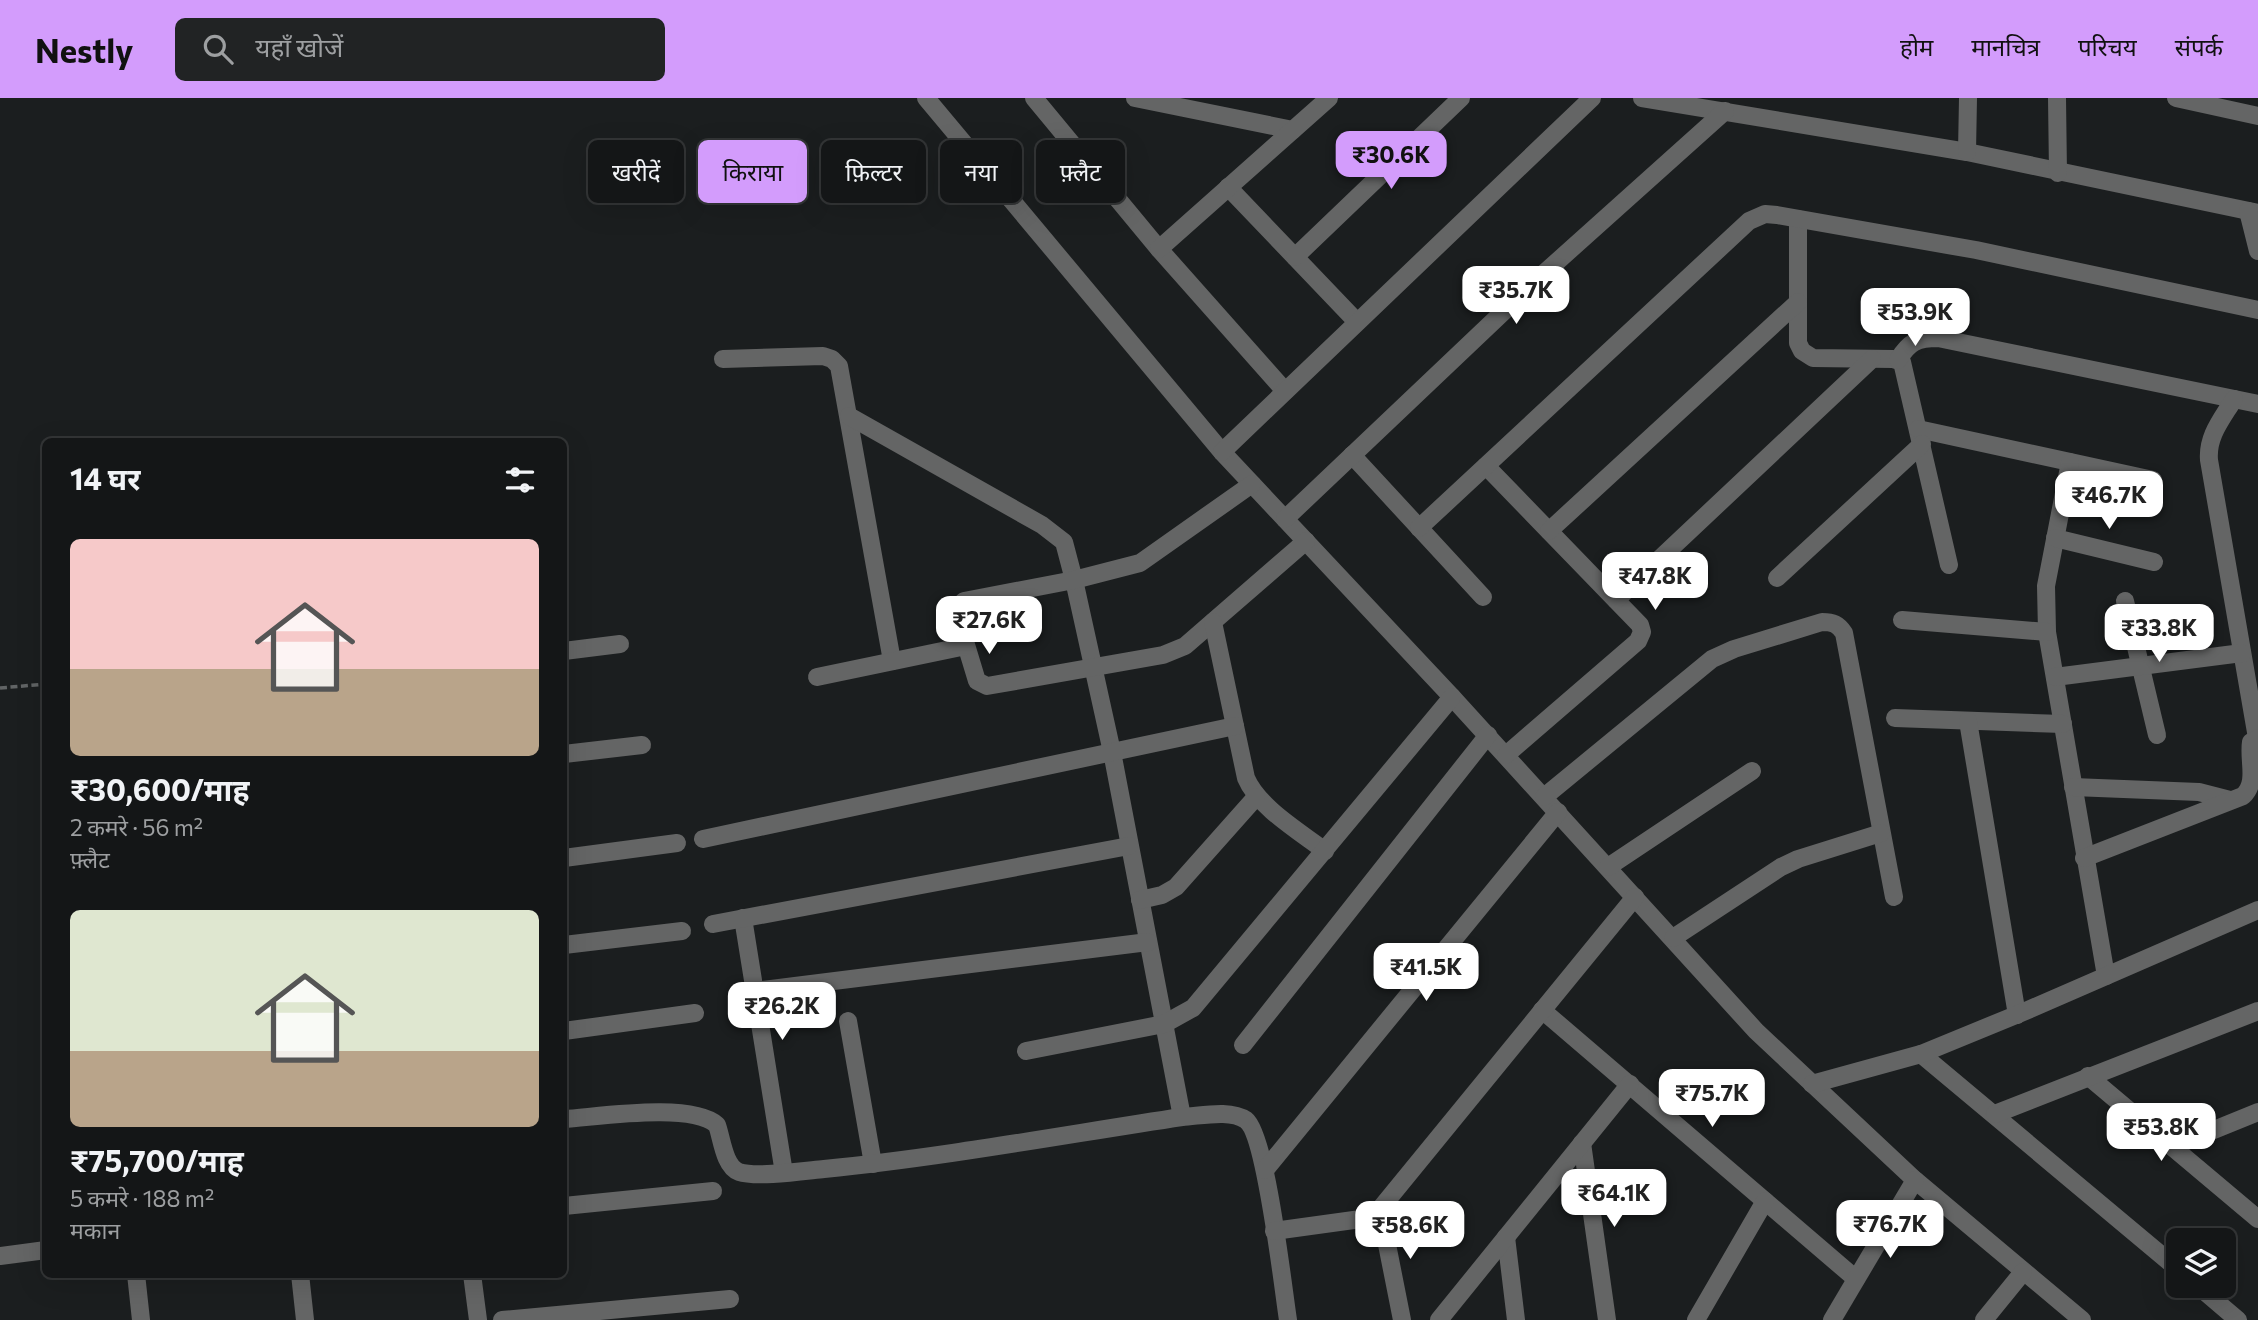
<!DOCTYPE html>
<html lang="hi">
<head>
<meta charset="utf-8">
<style>
  :root { --surface:#141617; --page:#212324; --text:#f1f3f6; --muted:#9d9fa1; --line:#333536; --accent:#d39cfc }
  body { margin:0; font-family:Commissioner,"Noto Sans Devanagari",sans-serif; background:var(--page); color:var(--text); height:100vh; display:flex; flex-direction:column; font-size:26px; white-space:nowrap }
  * { box-sizing:border-box; margin:0 }
  p { font-size:23px; color:var(--muted) }
  .icon { flex:none; width:38px; height:38px; fill:none; stroke:currentColor; stroke-width:2; stroke-linecap:round; stroke-linejoin:round }
  .map { position:relative; flex:1; overflow:hidden }
  .sheet { position:absolute; left:42px; top:340px; width:525px; height:840px; display:flex; flex-direction:column; background:var(--surface); border-radius:10px; box-shadow:0 7px 28px #0002,0 0 0 2px var(--line) }
  .sheet>* { flex:none }
  .hud { position:absolute; left:588px; top:42px; width:665px; height:63px; display:flex; gap:14px }
  .tools { position:absolute; left:2166px; top:1130px; display:grid; gap:14px }
  .tools a { display:grid; place-items:center; width:70px; height:70px; border-radius:10px; background:var(--surface); box-shadow:0 7px 28px #0002,0 0 0 2px var(--line); font-size:35px }
  .price { position:absolute; translate:-50% -60px; padding:0 16px; border-radius:14px; background:#fff; color:#222; font-size:23px; line-height:46px; filter:drop-shadow(0 2px 4px #0008) }
  .price::after { content:''; position:absolute; left:50%; top:42px; width:21px; height:16px; margin-left:-10px; background:inherit; clip-path:polygon(0 0,100% 0,50% 100%) }
  .price.current { background:var(--accent); color:#111 }
  ul { padding:0; list-style:none }
  li { display:grid; align-content:center; gap:14px; height:371px; padding:0 28px }
  li span { display:grid; place-items:center; height:217px; border-radius:10px; color:#555 }
  li>.icon { margin-inline-start:auto }
  span .icon { width:126px; height:126px; fill:#fffc; stroke-width:1 }
  li b { font-size:30px }
  h2 { display:flex; justify-content:space-between; align-items:center; height:84px; padding:0 28px; font-size:30px }
  .pill { padding:0 24px; border-radius:10px; background:var(--surface); box-shadow:0 7px 28px #0002,0 0 0 2px var(--line); font-size:24px; line-height:63px }
  .pill.current { background:var(--accent); color:#111 }
  header { display:flex; align-items:center; gap:42px; box-sizing:border-box; height:98px; padding:0 35px; background:var(--accent); color:#111 }
  header strong { font-size:33px }
  nav { display:flex; gap:38px; margin-inline-start:auto; font-size:24px }
  .search { width:490px; height:63px; background:var(--page); display:flex; align-items:center; gap:18px; box-sizing:border-box; padding:0 24px; border-radius:10px; color:var(--muted); font-size:26px }
  .map>svg:first-child { display:block }
</style>
</head>
<body>
<header>
<strong>Nestly</strong>
<div class="search"><svg class="icon" aria-label="search" viewBox="0 0 24 24"><circle cx="10" cy="10" r="6"/><path d="M15 15l6 6"/></svg>यहाँ खोजें</div>
<nav><a>होम</a><a>मानचित्र</a><a>परिचय</a><a>संपर्क</a></nav>
</header>
<div class="map">
<svg width="2258" height="1222" viewBox="0 0 2258 1222">
  <rect width="100%" height="100%" fill="#1b1e1f"/>
  <g fill="none" stroke-linecap="round" stroke-linejoin="round">
    <!-- path -->
    <polyline stroke="#616465" stroke-width="3.5" stroke-dasharray="7 3.5" stroke-linecap="butt" points="0,590 46,586"/>
    <!-- street -->
    <g stroke="#646565" stroke-width="18">
      <polyline points="926,0 1222,354 1452,599 1756,933 1915,1082 2082,1222"/>
      <polyline points="1034,0 1159,151 1285,293"/>
      <polyline points="1135,0 1293,32"/>
      <polyline points="1642,0 1967,54 2258,115"/>
      <polyline points="2057,0 2058,75"/>
      <polyline points="2176,0 2258,18"/>
      <polyline points="1967,54 1968,0"/>
      <polyline points="1228,89 1357,224"/>
      <polyline points="2248,113 2258,153"/>
      <polyline points="1798,121 1798,245 1802,253 1813,260 1893,261 1902,264 1949,467"/>
      <polyline points="1159,151 1329,0"/>
      <polyline points="1295,159 1461,0"/>
      <polyline points="723,261 823,258 832,261 839,268 892,563"/>
      <path d="M 1898,262 C 1909,244 1917,240 1938,240 L 2258,306"/>
      <path d="M 2234,301 C 2222,321 2207,338 2209,362 L 2257,640"/>
      <polyline points="849,318 1042,427 1064,444 1074,482 1112,654 1182,1019"/>
      <polyline points="1918,331 2153,382"/>
      <polyline points="1222,354 1592,0"/>
      <polyline points="1352,357 1483,499"/>
      <polyline points="2070,364 2046,488 2047,534 2106,878"/>
      <polyline points="1486,368 1640,527 1642,534 1638,543 1506,657"/>
      <polyline points="1252,386 1140,465 1074,482 964,503 957,511 957,517 977,583 987,588 1163,557 1185,548 1306,443"/>
      <polyline points="1285,421 1541,178 1725,13"/>
      <polyline points="1419,430 1749,123 1765,116 1777,117 1976,152 2258,212"/>
      <polyline points="1549,433 1798,204"/>
      <polyline points="2055,440 2154,464"/>
      <polyline points="1777,480 1922,346"/>
      <polyline points="1616,502 1872,261"/>
      <polyline points="2125,503 2157,637"/>
      <polyline points="1902,522 2047,534"/>
      <path d="M 1213,524 L 1246,680 C 1258,709 1300,734 1325,753"/>
      <polyline points="564,553 620,546"/>
      <polyline points="817,579 966,548"/>
      <polyline points="2055,579 2242,555"/>
      <polyline points="1895,620 2063,626"/>
      <polyline points="1968,623 2017,917"/>
      <polyline points="564,656 642,647"/>
      <polyline points="2073,689 2199,694 2230,702"/>
      <path d="M 1544,699 L 1712,561 L 1734,551 L 1822,524 C 1833,524 1838,526 1844,535 L 1894,799"/>
      <polyline points="703,741 1235,628"/>
      <polyline points="564,760 677,745"/>
      <path d="M 2084,760 L 2243,698 C 2258,684 2248,663 2251,644 L 2258,640"/>
      <polyline points="1608,769 1752,673"/>
      <polyline points="1140,802 1162,797 1176,789 1256,699"/>
      <polyline points="743,820 784,1075"/>
      <polyline points="713,826 1129,748"/>
      <polyline points="1673,840 1781,769 1798,761 1881,735"/>
      <polyline points="564,847 682,833"/>
      <polyline points="754,893 1148,844"/>
      <polyline points="1542,912 1856,1181"/>
      <polyline points="848,923 873,1066"/>
      <polyline points="564,933 695,915"/>
      <polyline points="1243,947 1488,637"/>
      <polyline points="1026,953 1164,926 1193,910 1452,599"/>
      <polyline points="1921,956 2179,1172"/>
      <polyline points="2088,978 2258,1121"/>
      <polyline points="1812,986 1921,956 2021,915 2258,812"/>
      <polyline points="1995,1016 2258,913"/>
      <path d="M 564,1021 C 598,1019 691,1004 717,1027 C 722,1041 724,1068 739,1074 C 757,1080 804,1073 824,1071 C 944,1059 1063,1037 1182,1019 C 1201,1018 1230,1011 1246,1022 C 1266,1037 1283,1190 1288,1222"/>
      <polyline points="1582,1045 1607,1222"/>
      <polyline points="2172,1049 2258,1014"/>
      <polyline points="1265,1072 1558,714"/>
      <polyline points="564,1108 713,1093"/>
      <polyline points="1380,1111 1402,1222"/>
      <polyline points="1274,1133 1361,1121 1380,1111 1635,799"/>
      <polyline points="1506,1139 1516,1222"/>
      <polyline points="0,1158 46,1152"/>
      <polyline points="136,1176 141,1222"/>
      <polyline points="300,1176 305,1222"/>
      <polyline points="472,1176 478,1222"/>
      <polyline points="2198,1188 2238,1222"/>
      <polyline points="502,1222 730,1201"/>
      <polyline points="1439,1222 1630,986"/>
      <polyline points="1696,1222 1765,1103"/>
      <polyline points="1832,1222 1915,1082"/>
      <polyline points="1984,1222 2023,1174"/>
    </g>
  </g>
</svg>
<div class="tools">
<a><svg class="icon" aria-label="layers" viewBox="0 0 24 24"><path d="M12 4l9 5-9 5-9-5zM3 14l9 5 9-5"/></svg></a>
</div>
<b class="price current" style="left:1391px;top:93px">₹30.6K</b>
<b class="price" style="left:1516px;top:228px">₹35.7K</b>
<b class="price" style="left:1915px;top:250px">₹53.9K</b>
<b class="price" style="left:2109px;top:433px">₹46.7K</b>
<b class="price" style="left:1655px;top:514px">₹47.8K</b>
<b class="price" style="left:989px;top:558px">₹27.6K</b>
<b class="price" style="left:2159px;top:566px">₹33.8K</b>
<b class="price" style="left:1426px;top:905px">₹41.5K</b>
<b class="price" style="left:782px;top:944px">₹26.2K</b>
<b class="price" style="left:1712px;top:1031px">₹75.7K</b>
<b class="price" style="left:2161px;top:1065px">₹53.8K</b>
<b class="price" style="left:1614px;top:1131px">₹64.1K</b>
<b class="price" style="left:1890px;top:1162px">₹76.7K</b>
<b class="price" style="left:1410px;top:1163px">₹58.6K</b>
<div class="hud">
<a class="pill">खरीदें</a>
<a class="pill current">किराया</a>
<a class="pill">फ़िल्टर</a>
<a class="pill">नया</a>
<a class="pill">फ़्लैट</a>
</div>
<section class="sheet">
<h2>14 घर<svg class="icon" aria-label="filters" viewBox="0 0 24 24"><path d="M4 7h16M4 17h16"/><circle cx="9" cy="7" r="2"/><circle cx="15" cy="17" r="2"/></svg></h2>
<ul>
<li><span style="background:linear-gradient(#f6c9c9 60%,#b9a48a 0)"><svg class="icon" aria-label="home" viewBox="0 0 24 24"><path d="M3 11l9-7 9 7M6 9v11h12V9"/></svg></span><div><b>₹30,600/माह</b><p>2 कमरे · 56 m²</p><p>फ़्लैट</p></div></li>
<li><span style="background:linear-gradient(#dfe7d0 65%,#b9a48a 0)"><svg class="icon" aria-label="home" viewBox="0 0 24 24"><path d="M3 11l9-7 9 7M6 9v11h12V9"/></svg></span><div><b>₹75,700/माह</b><p>5 कमरे · 188 m²</p><p>मकान</p></div></li>
</ul>
</section>
</div>
</body>
</html>
